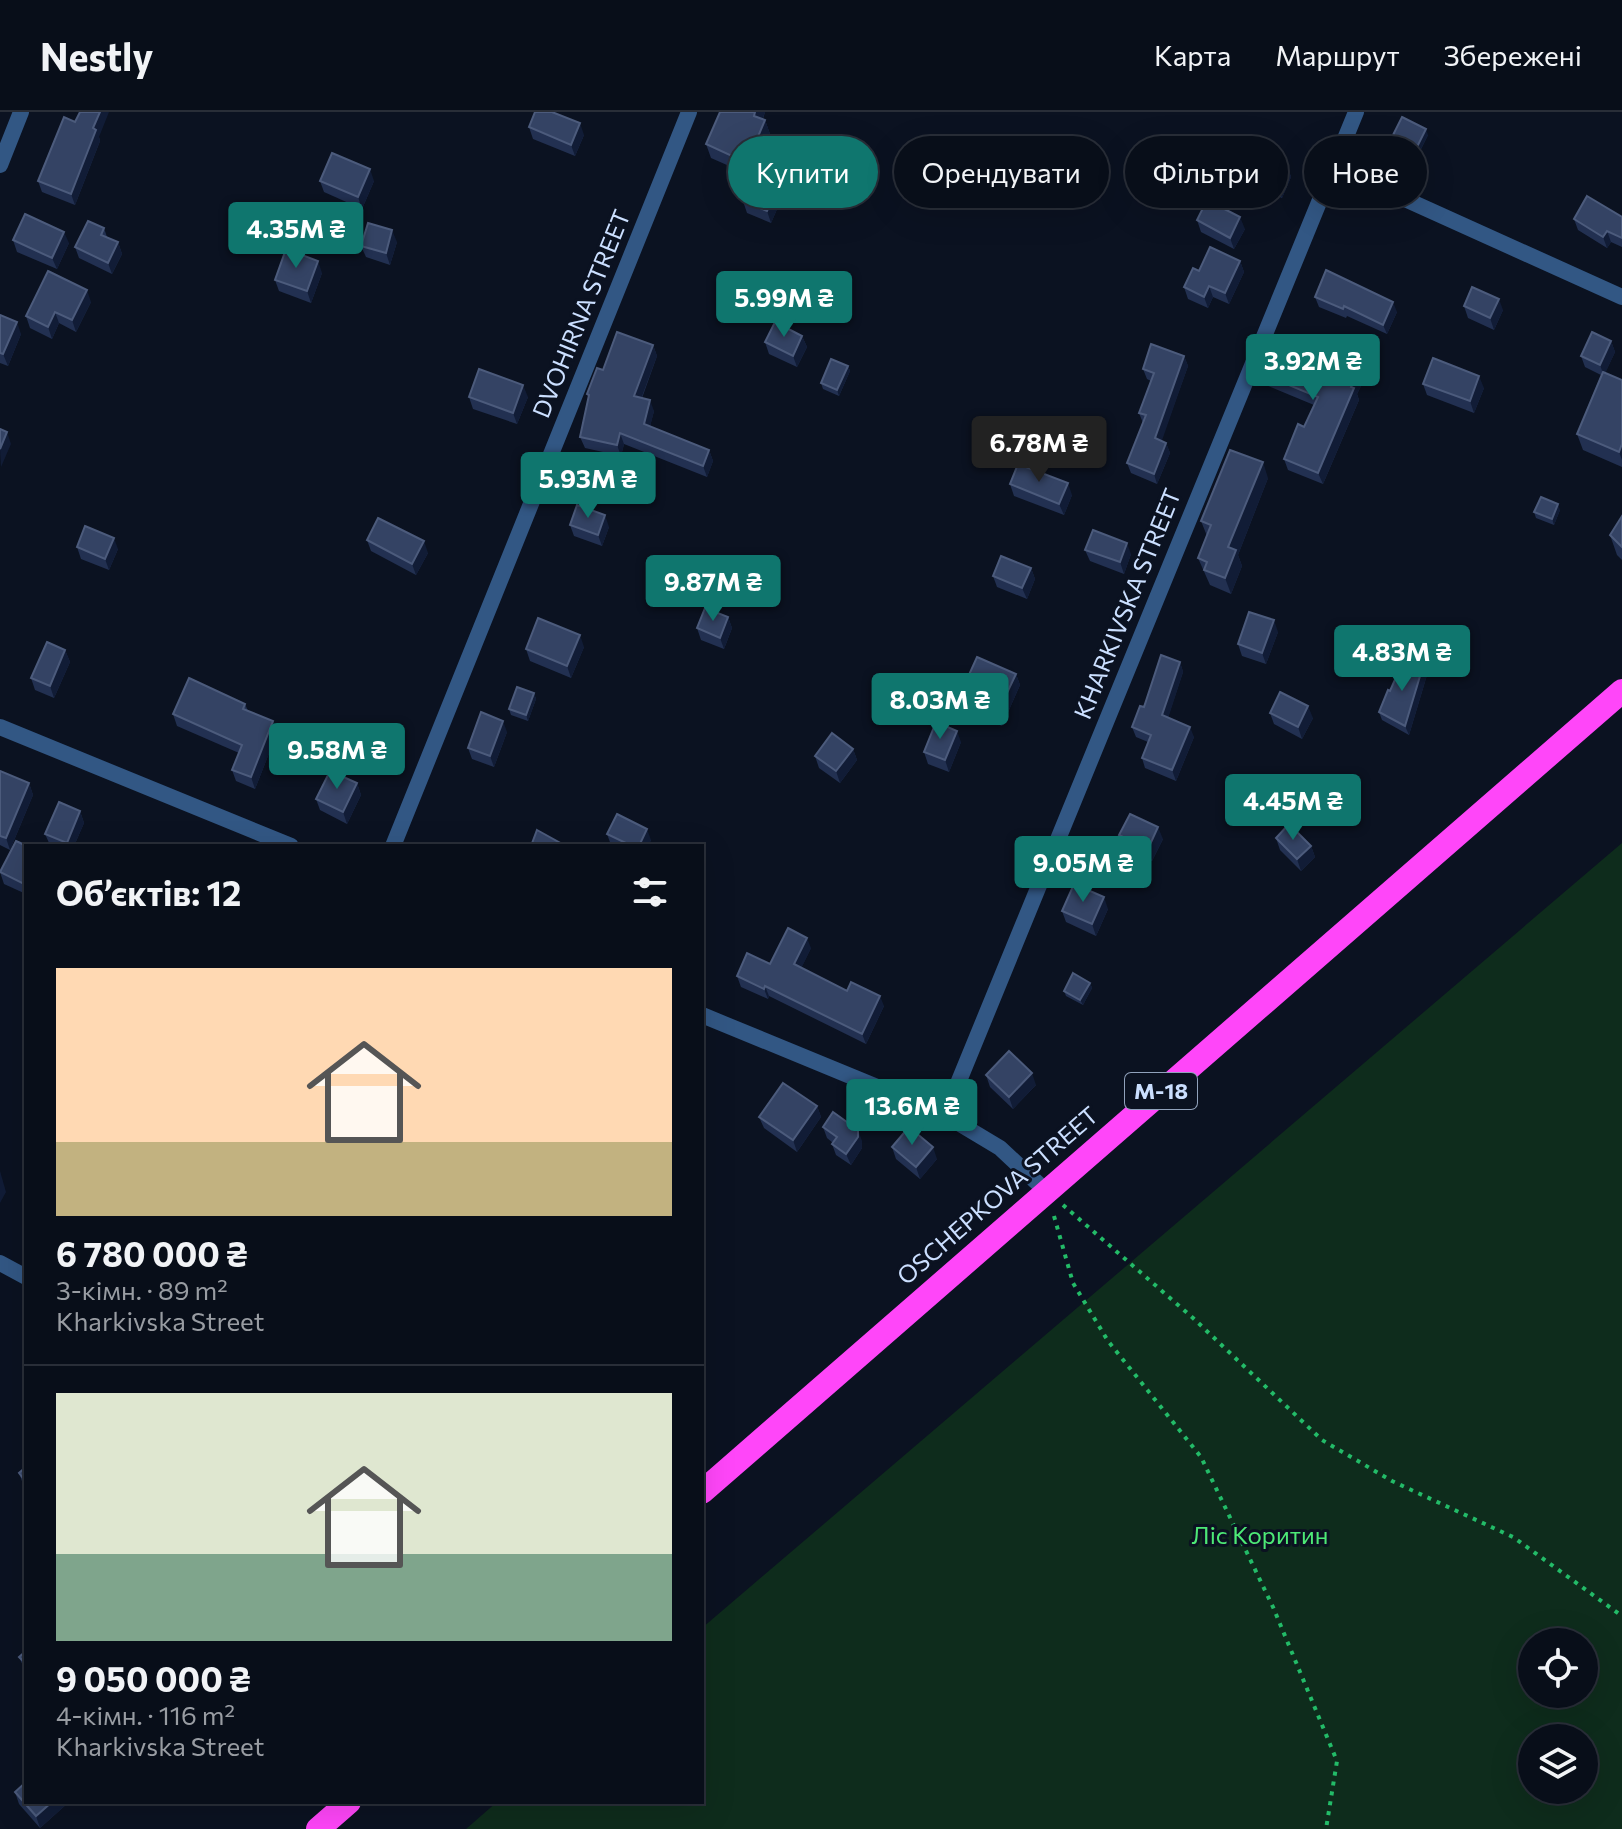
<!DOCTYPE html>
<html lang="uk">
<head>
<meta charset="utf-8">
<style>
  :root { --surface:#080e19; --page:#161c26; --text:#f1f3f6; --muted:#989ca2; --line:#292e38; --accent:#0f766e }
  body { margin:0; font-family:Commissioner,sans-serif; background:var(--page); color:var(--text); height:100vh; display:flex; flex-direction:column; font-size:30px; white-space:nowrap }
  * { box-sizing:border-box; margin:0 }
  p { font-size:26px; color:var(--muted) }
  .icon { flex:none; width:44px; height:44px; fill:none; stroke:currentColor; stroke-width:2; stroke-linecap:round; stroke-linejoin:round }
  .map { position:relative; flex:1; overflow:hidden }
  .side { position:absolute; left:24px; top:732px; width:680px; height:960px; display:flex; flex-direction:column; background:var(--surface); border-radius:0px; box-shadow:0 8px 32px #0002,0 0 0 2px var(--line) }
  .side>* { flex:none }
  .top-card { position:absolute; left:728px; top:24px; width:760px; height:72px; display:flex; gap:16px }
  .fabs { position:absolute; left:1518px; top:1516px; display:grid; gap:16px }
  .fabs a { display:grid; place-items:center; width:80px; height:80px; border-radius:50%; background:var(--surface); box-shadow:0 8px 32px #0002,0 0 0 2px var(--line); font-size:40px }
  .price { position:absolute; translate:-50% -68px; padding:0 18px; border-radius:8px; background:var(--accent); color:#fff; font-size:26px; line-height:52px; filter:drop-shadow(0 2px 4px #0008) }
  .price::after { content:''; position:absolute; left:50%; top:48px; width:24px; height:18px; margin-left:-12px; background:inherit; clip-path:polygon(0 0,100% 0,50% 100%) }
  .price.selected { background:#222; color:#fff }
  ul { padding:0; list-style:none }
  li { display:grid; align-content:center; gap:16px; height:424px; padding:0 32px }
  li+li { border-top:2px solid var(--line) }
  li span { display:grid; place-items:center; height:248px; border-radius:0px; color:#555 }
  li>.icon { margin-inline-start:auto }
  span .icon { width:144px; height:144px; fill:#fffc; stroke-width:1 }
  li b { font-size:34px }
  h2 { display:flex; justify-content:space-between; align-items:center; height:96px; padding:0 32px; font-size:34px }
  .pill { padding:0 28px; border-radius:36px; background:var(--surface); box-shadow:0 8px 32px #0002,0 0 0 2px var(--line); font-size:28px; line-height:72px }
  .pill.selected { background:var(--accent); color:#fff }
  header { display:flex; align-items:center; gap:48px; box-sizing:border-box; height:112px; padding:0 40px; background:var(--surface); border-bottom:2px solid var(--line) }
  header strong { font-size:38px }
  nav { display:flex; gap:44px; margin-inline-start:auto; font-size:28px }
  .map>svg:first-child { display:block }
</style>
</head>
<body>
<header>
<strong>Nestly</strong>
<nav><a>Карта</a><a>Маршрут</a><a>Збережені</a></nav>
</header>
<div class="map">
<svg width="1622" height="1717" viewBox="0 0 1622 1717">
  <rect width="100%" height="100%" fill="#0b1221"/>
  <!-- green -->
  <path fill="#0e2c1c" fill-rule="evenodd" d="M 1622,731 L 1622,1717 L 466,1717 L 497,1690 L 702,1690 L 702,1516 ZM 1532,1530 L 1584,1530 L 1584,1582 L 1532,1582 ZM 1532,1626 L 1584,1626 L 1584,1678 L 1532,1678 Z"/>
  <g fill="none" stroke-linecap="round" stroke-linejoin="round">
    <!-- path -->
    <g stroke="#23bb68" stroke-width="4" stroke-dasharray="4 6" stroke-linecap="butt">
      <polyline points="1063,1093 1193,1206 1322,1328 1392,1369 1513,1425 1622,1504"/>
      <polyline points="1054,1104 1073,1171 1108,1229 1201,1345 1273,1495 1337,1649 1326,1717"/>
    </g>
    <!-- street -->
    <g stroke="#325784" stroke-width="16">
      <polyline points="0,53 21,0"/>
      <polyline points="1334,55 1622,185"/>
      <polyline points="0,615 291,734"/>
      <polyline points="393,734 689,0"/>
      <polyline points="702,903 945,1003 1000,1036 1046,1079"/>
      <polyline points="945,1003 1356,0"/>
      <polyline points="0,1151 26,1165"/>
    </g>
    <!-- highway -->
    <g stroke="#ff46f9" stroke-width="24">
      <polyline points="702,1380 1622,579"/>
      <polyline points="318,1717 349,1690"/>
    </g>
  </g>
  <!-- wall -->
  <g fill="#223051">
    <polygon points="765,0 763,7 765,8 770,22 752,64 711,46 706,32"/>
    <polygon points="529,15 584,23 575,44 533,27"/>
    <polygon points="1393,23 1428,23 1419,41 1395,29"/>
    <polygon points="99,25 100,29 75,93 42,80 38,69"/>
    <polygon points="1287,53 1291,65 1282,86 1275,83 1272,91 1252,82 1248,71 1250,66 1248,58"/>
    <polygon points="320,69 374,69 362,97 324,80"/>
    <polygon points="777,76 781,88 771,111 747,101 743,89"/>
    <polygon points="1622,105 1622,135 1611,130 1607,136 1578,118 1574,107"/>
    <polygon points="1197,108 1245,117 1234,137 1201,120"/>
    <polygon points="104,116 107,125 118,130 122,142 112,162 79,146 75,135"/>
    <polygon points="13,128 69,131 57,157 17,140"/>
    <polygon points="397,130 390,153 366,145 361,134"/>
    <polygon points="1240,149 1244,160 1229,192 1213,185 1208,196 1188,187 1184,175 1199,159"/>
    <polygon points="322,161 311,191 279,179 275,168"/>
    <polygon points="1315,185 1397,200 1387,222 1347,204 1346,206 1319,195"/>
    <polygon points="91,190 76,220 59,211 52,227 30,216 26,204"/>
    <polygon points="1464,194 1503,198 1494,218 1468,206"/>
    <polygon points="0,203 21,222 8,254 0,251"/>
    <polygon points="802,224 807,235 797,255 769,242 765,230"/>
    <polygon points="1611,229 1615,240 1605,261 1622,268 1622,355 1583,338 1577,322 1601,263 1585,255 1581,244"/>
    <polygon points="653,233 657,244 642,286 654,299 650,314 709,338 713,349 707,365 624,332 621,344 585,336 580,325 589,286 587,282 603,258"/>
    <polygon points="1184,244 1188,254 1161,329 1166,331 1170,341 1157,372 1131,361 1127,351 1143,311 1139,301 1151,269 1147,267 1143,257"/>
    <polygon points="848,254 850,259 839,284 823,277 821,271"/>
    <polygon points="1333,256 1357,261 1362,272 1357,282 1359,288 1323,372 1288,358 1284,347 1304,315 1314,293 1266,273 1262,262"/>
    <polygon points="1423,272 1484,276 1474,301 1427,283"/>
    <polygon points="469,285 528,285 517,312 473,297"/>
    <polygon points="1268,366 1238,443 1242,454 1231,482 1210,473 1198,446 1207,424 1201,409"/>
    <polygon points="1010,372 1072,383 1064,403 1014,384"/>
    <polygon points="1560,398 1554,413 1536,406 1534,400"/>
    <polygon points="1622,404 1622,448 1617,443 1610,423"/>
    <polygon points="570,413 609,415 602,434 574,424"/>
    <polygon points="367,428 428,441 416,463 371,439"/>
    <polygon points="77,435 118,437 109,458 81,447"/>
    <polygon points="1085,438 1131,442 1124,462 1090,449"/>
    <polygon points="1031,456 1035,467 1027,487 997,475 993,464"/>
    <polygon points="728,505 732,516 724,537 701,528 697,516"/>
    <polygon points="1278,520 1266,552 1242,544 1238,532"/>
    <polygon points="584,535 571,566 530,549 526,537"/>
    <polygon points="65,538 70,550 54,586 35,578 31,566"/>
    <polygon points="1180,550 1183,560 1168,605 1194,625 1176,669 1145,656 1142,646 1148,630 1136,625 1132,615 1144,595"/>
    <polygon points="1016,562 1020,573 1002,614 963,597 959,585"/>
    <polygon points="1427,563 1409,623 1382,608 1379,600 1390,579"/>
    <polygon points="534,581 536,587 528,609 511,603 509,597"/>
    <polygon points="245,592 248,599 273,609 277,621 255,677 236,669 232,658 239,641 177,614 173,602"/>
    <polygon points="1270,601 1313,606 1302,627 1274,612"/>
    <polygon points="507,620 494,655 472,647 468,636"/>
    <polygon points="961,630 949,660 928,652 924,640"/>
    <polygon points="853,637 857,648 840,671 819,656 815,644"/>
    <polygon points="0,659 29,671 33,683 10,738 0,733"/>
    <polygon points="357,671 361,683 347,712 320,698 316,687"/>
    <polygon points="80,699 84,711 74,734 50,733 45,722"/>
    <polygon points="607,722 651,728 648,734 613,734 611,733"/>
    <polygon points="1119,723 1163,727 1152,749 1124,735"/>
    <polygon points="1276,726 1311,734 1315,745 1301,759 1280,738"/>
    <polygon points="26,734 26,782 4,772 0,760"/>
    <polygon points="1108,797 1096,824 1066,810 1062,799"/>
    <polygon points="811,836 801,856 847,879 884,894 866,932 769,884 768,887 741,875 737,864"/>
    <polygon points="1090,871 1092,876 1083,893 1066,884 1064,879"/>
    <polygon points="986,963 1036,973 1013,997 990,975"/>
    <polygon points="817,994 821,1005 797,1040 764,1016 759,1005"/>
    <polygon points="823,1015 862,1029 862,1036 851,1053 836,1043 832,1032 833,1031 827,1026"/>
    <polygon points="892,1035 937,1047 920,1067 896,1047"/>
    <polygon points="26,1355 26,1380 19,1361"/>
    <polygon points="26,1539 26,1559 24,1556 19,1545"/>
    <polygon points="15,1680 69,1690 40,1716 19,1692"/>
  </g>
  <!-- shaded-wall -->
  <g fill="#111c36">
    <polygon points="100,0 109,0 99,25 100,29 75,93 71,82 93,16"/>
    <polygon points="755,0 765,0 759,17 754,4"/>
    <polygon points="765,8 770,22 752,64 747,51"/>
    <polygon points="580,11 584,23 575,44 571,33"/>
    <polygon points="1426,17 1428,23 1419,41 1417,35"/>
    <polygon points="1287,53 1291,65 1282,86 1278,75"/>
    <polygon points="370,57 374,69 362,97 358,85"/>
    <polygon points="1271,72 1275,83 1272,91 1268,79"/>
    <polygon points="777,76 781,88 771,111 767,99"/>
    <polygon points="1240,105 1245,117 1234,137 1230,126"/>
    <polygon points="392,118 397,130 390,153 386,141"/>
    <polygon points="1607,119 1611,130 1607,136 1603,125"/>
    <polygon points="64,120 69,131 57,157 52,146"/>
    <polygon points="118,130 122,142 112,162 108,151"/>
    <polygon points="318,149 322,161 311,191 307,179"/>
    <polygon points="1240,149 1244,160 1229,192 1225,181"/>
    <polygon points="1209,174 1213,185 1208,196 1204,185"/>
    <polygon points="87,178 91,190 76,220 72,208"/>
    <polygon points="1499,187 1503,198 1494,218 1490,206"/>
    <polygon points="1393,190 1397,200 1387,222 1383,213"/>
    <polygon points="55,200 59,211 52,227 48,215"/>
    <polygon points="17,210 21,222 8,254 3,242"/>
    <polygon points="802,224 807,235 797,255 793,244"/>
    <polygon points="1611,229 1615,240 1604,264 1600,253"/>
    <polygon points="653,233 657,244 638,295 634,284"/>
    <polygon points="1184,244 1188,254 1159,337 1155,326"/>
    <polygon points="848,254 850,259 839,284 837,278"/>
    <polygon points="1357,261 1362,272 1357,282 1359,288 1323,372 1318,361 1351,275"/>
    <polygon points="1479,264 1484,276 1474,301 1470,289"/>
    <polygon points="523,273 528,285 517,312 513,301"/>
    <polygon points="650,288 654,299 648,323 644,312"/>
    <polygon points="7,320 11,332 1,355 0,337"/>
    <polygon points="620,321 624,332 621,344 617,333"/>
    <polygon points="1166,331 1170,341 1157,372 1154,362"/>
    <polygon points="1622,332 1622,348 1619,340"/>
    <polygon points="709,338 713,349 707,365 703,354"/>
    <polygon points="1263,350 1268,366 1238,443 1242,454 1231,482 1225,466 1228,435"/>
    <polygon points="1068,371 1072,383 1064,403 1059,392"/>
    <polygon points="1558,392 1560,398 1554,413 1552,407"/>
    <polygon points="605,403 609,415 602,434 598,423"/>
    <polygon points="114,426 118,437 109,458 105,447"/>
    <polygon points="424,429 428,441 416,463 412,452"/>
    <polygon points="1127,431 1131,442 1124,462 1120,450"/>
    <polygon points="1031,456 1035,467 1027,487 1022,476"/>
    <polygon points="728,505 732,516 724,537 720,526"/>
    <polygon points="1274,508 1278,520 1266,552 1262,541"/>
    <polygon points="580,523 584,535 571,566 567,554"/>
    <polygon points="65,538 70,550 54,586 50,574"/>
    <polygon points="1180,550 1183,560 1166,613 1162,603"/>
    <polygon points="1423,554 1427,563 1409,623 1405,614"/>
    <polygon points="1016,562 1020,573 1002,614 997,602"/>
    <polygon points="534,581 536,587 528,609 526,603"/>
    <polygon points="1308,594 1313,606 1302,627 1298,615"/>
    <polygon points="273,609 277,621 255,677 251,665"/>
    <polygon points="503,609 507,620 494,655 490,644"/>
    <polygon points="1190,615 1194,625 1176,669 1172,658"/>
    <polygon points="957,619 961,630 949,660 945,648"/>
    <polygon points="853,637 857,648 840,671 836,659"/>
    <polygon points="29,671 33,683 10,738 6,726"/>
    <polygon points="357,671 361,683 347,712 343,700"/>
    <polygon points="80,699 84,711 74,734 68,734 67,731"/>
    <polygon points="1158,715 1163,727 1152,749 1148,737"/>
    <polygon points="647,717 651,728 648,734 639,734"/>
    <polygon points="1311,734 1315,745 1301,759 1297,747"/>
    <polygon points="1104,785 1108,797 1096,824 1092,812"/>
    <polygon points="807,826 811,836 798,863 794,852"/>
    <polygon points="1090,871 1092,876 1083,893 1080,888"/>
    <polygon points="765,874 769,884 768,887 764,877"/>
    <polygon points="880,884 884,894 866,932 862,922"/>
    <polygon points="1032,961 1036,973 1013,997 1009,985"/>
    <polygon points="817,994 821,1005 797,1040 793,1028"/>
    <polygon points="858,1018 862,1029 862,1036 851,1053 846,1042"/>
    <polygon points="933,1035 937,1047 920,1067 916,1055"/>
    <polygon points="0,1059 6,1080 0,1091"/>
    <polygon points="52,1690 69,1690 40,1716 36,1704"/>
  </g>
  <!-- building -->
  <g fill="#344364" stroke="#4c5b7c" stroke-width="2">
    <polygon points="80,0 100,0 93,16 96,18 71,82 38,69 64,5 75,10"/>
    <polygon points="535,0 552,0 580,11 571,33 529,15"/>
    <polygon points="720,0 755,0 754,4 765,8 747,51 706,32"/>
    <polygon points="1402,5 1426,17 1417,35 1393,23"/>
    <polygon points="1255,40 1287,53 1278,75 1271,72 1268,79 1248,71 1253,61 1248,58"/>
    <polygon points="332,41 370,57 358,85 320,69"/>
    <polygon points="753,66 777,76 767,99 743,89"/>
    <polygon points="1587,84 1622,105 1622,126 1607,119 1603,125 1574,107"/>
    <polygon points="1207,88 1240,105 1230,126 1197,108"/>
    <polygon points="25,102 64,120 52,146 13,128"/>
    <polygon points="88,109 104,116 101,123 118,130 108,151 75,135"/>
    <polygon points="368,111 392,118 386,141 361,134"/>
    <polygon points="1210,135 1240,149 1225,181 1209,174 1204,185 1184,175 1193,156 1199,159"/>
    <polygon points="286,137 318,149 307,179 275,168"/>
    <polygon points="1326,158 1393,190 1383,213 1344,194 1343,197 1315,185"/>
    <polygon points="48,159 87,178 72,208 55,200 48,215 26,204"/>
    <polygon points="1472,175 1499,187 1490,206 1464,194"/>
    <polygon points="0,203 17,210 3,242 0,241"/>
    <polygon points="775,210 802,224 793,244 765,230"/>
    <polygon points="617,220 653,233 634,284 650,288 644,312 709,338 703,354 620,321 617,333 580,325 589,283 587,282 597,256 603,258"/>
    <polygon points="1592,220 1611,229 1600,253 1581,244"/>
    <polygon points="1151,232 1184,244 1155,326 1166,331 1154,362 1127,351 1146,303 1139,301 1154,261 1143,257"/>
    <polygon points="1283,235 1333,256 1336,250 1357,261 1351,275 1354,276 1318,361 1284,347 1298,312 1304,315 1318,285 1262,262 1273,236 1281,239"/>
    <polygon points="1433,246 1479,264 1470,289 1423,272"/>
    <polygon points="831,247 848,254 837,278 821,271"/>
    <polygon points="479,257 523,273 513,301 469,285"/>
    <polygon points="1603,260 1622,268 1622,332 1619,340 1577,322"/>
    <polygon points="0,317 7,320 0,337"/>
    <polygon points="1230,338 1263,350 1228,435 1236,438 1225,466 1204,458 1207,450 1198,446 1211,413 1201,409"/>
    <polygon points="1018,352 1068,371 1059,392 1010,372"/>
    <polygon points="1541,385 1558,392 1552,407 1534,400"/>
    <polygon points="577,393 605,403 598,423 570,413"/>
    <polygon points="1622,404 1622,435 1610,423"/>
    <polygon points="378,406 424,429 412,452 367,428"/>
    <polygon points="85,414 114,426 105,447 77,435"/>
    <polygon points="1093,418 1127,431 1120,450 1085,438"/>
    <polygon points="1001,444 1031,456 1022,476 993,464"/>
    <polygon points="705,496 728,505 720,526 697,516"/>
    <polygon points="1249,500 1274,508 1262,541 1238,532"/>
    <polygon points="538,506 580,523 567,554 526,537"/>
    <polygon points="47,530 65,538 50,574 31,566"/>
    <polygon points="1161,543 1180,550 1162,603 1190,615 1172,658 1142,646 1151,623 1132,615 1140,594 1144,595"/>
    <polygon points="977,545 1016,562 997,602 959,585"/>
    <polygon points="1404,547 1423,554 1405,614 1379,600 1388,578 1390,579"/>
    <polygon points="189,566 245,592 243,597 273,609 251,665 232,658 242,633 173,602"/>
    <polygon points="517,575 534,581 526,603 509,597"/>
    <polygon points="1280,580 1308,594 1298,615 1270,601"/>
    <polygon points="481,600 503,609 490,644 468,636"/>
    <polygon points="936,610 957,619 945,648 924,640"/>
    <polygon points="832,621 853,637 836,659 815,644"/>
    <polygon points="0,659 29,671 6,726 0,724"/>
    <polygon points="330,659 357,671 343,700 316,687"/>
    <polygon points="59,690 80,699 67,731 45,722"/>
    <polygon points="617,702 647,717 639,734 632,734 607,722"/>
    <polygon points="1130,702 1158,715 1148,737 1119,723"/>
    <polygon points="1289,712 1311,734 1297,747 1276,726"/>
    <polygon points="537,718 562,732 561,734 531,734"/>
    <polygon points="16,729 27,734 26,773 0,760"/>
    <polygon points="1074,772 1104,785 1092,812 1062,799"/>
    <polygon points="788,816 807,826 794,852 847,879 851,870 880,884 862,922 765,874 764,877 737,864 747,841 770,852"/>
    <polygon points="1073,861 1090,871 1080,888 1064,879"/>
    <polygon points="1009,939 1032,961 1009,985 986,963"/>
    <polygon points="783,971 817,994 793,1028 759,1005"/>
    <polygon points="833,1000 858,1018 858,1025 846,1042 832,1032 837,1025 823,1015"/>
    <polygon points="909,1015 933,1035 916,1055 892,1035"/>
    <polygon points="26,1355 26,1370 19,1361"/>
    <polygon points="26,1539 26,1552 19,1545"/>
    <polygon points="26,1670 26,1690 52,1690 36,1704 15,1680"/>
  </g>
  <g text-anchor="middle" stroke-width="6" stroke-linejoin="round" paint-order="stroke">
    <!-- shield labels -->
    <rect fill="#0b1221" stroke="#91a2bc" stroke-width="2" x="1125" y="961" width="72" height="36" rx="6"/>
    <g font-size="22" font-weight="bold" fill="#cbdfff">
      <text x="1161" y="987">М-18</text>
    </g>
    <!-- street labels -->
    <g font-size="24" fill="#cbdfff" stroke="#0b1221">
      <text transform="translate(582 202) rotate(-68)" y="8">DVOHIRNA STREET</text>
      <text transform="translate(1128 492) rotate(-68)" y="8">KHARKIVSKA STREET</text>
      <text transform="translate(998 1084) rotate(-41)" y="8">OSCHEPKOVA STREET</text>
    </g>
    <!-- park labels -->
    <g font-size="24" fill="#4de976" stroke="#0b1221">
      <text x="1260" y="1432">Ліс Коритин</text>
    </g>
  </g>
</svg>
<div class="fabs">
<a><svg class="icon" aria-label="locate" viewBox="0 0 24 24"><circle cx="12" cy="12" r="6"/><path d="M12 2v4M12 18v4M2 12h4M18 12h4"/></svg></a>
<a><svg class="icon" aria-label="layers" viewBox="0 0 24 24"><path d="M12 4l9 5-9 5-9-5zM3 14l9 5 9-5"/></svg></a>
</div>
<b class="price" style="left:296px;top:158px">4.35M ₴</b>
<b class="price" style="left:784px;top:227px">5.99M ₴</b>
<b class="price" style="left:1313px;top:290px">3.92M ₴</b>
<b class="price selected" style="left:1039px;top:372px">6.78M ₴</b>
<b class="price" style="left:588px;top:408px">5.93M ₴</b>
<b class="price" style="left:713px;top:511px">9.87M ₴</b>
<b class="price" style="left:1402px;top:581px">4.83M ₴</b>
<b class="price" style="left:940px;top:629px">8.03M ₴</b>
<b class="price" style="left:337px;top:679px">9.58M ₴</b>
<b class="price" style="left:1293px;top:730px">4.45M ₴</b>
<b class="price" style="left:1083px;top:792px">9.05M ₴</b>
<b class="price" style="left:912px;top:1035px">13.6M ₴</b>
<div class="top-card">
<a class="pill selected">Купити</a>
<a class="pill">Орендувати</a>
<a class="pill">Фільтри</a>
<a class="pill">Нове</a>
</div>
<section class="side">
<h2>Об’єктів: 12<svg class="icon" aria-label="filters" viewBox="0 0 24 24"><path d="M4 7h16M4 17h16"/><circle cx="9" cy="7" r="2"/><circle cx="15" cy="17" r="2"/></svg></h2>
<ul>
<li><span style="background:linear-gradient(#ffd9b3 70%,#c2b280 0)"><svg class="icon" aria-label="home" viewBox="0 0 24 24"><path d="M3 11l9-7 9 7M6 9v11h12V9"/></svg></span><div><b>6 780 000 ₴</b><p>3-кімн. · 89 m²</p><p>Kharkivska Street</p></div></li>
<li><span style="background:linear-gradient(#dfe7d0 65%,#7fa58c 0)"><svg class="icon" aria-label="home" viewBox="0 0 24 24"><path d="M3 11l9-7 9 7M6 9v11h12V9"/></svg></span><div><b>9 050 000 ₴</b><p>4-кімн. · 116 m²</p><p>Kharkivska Street</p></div></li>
</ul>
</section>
</div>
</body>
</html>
